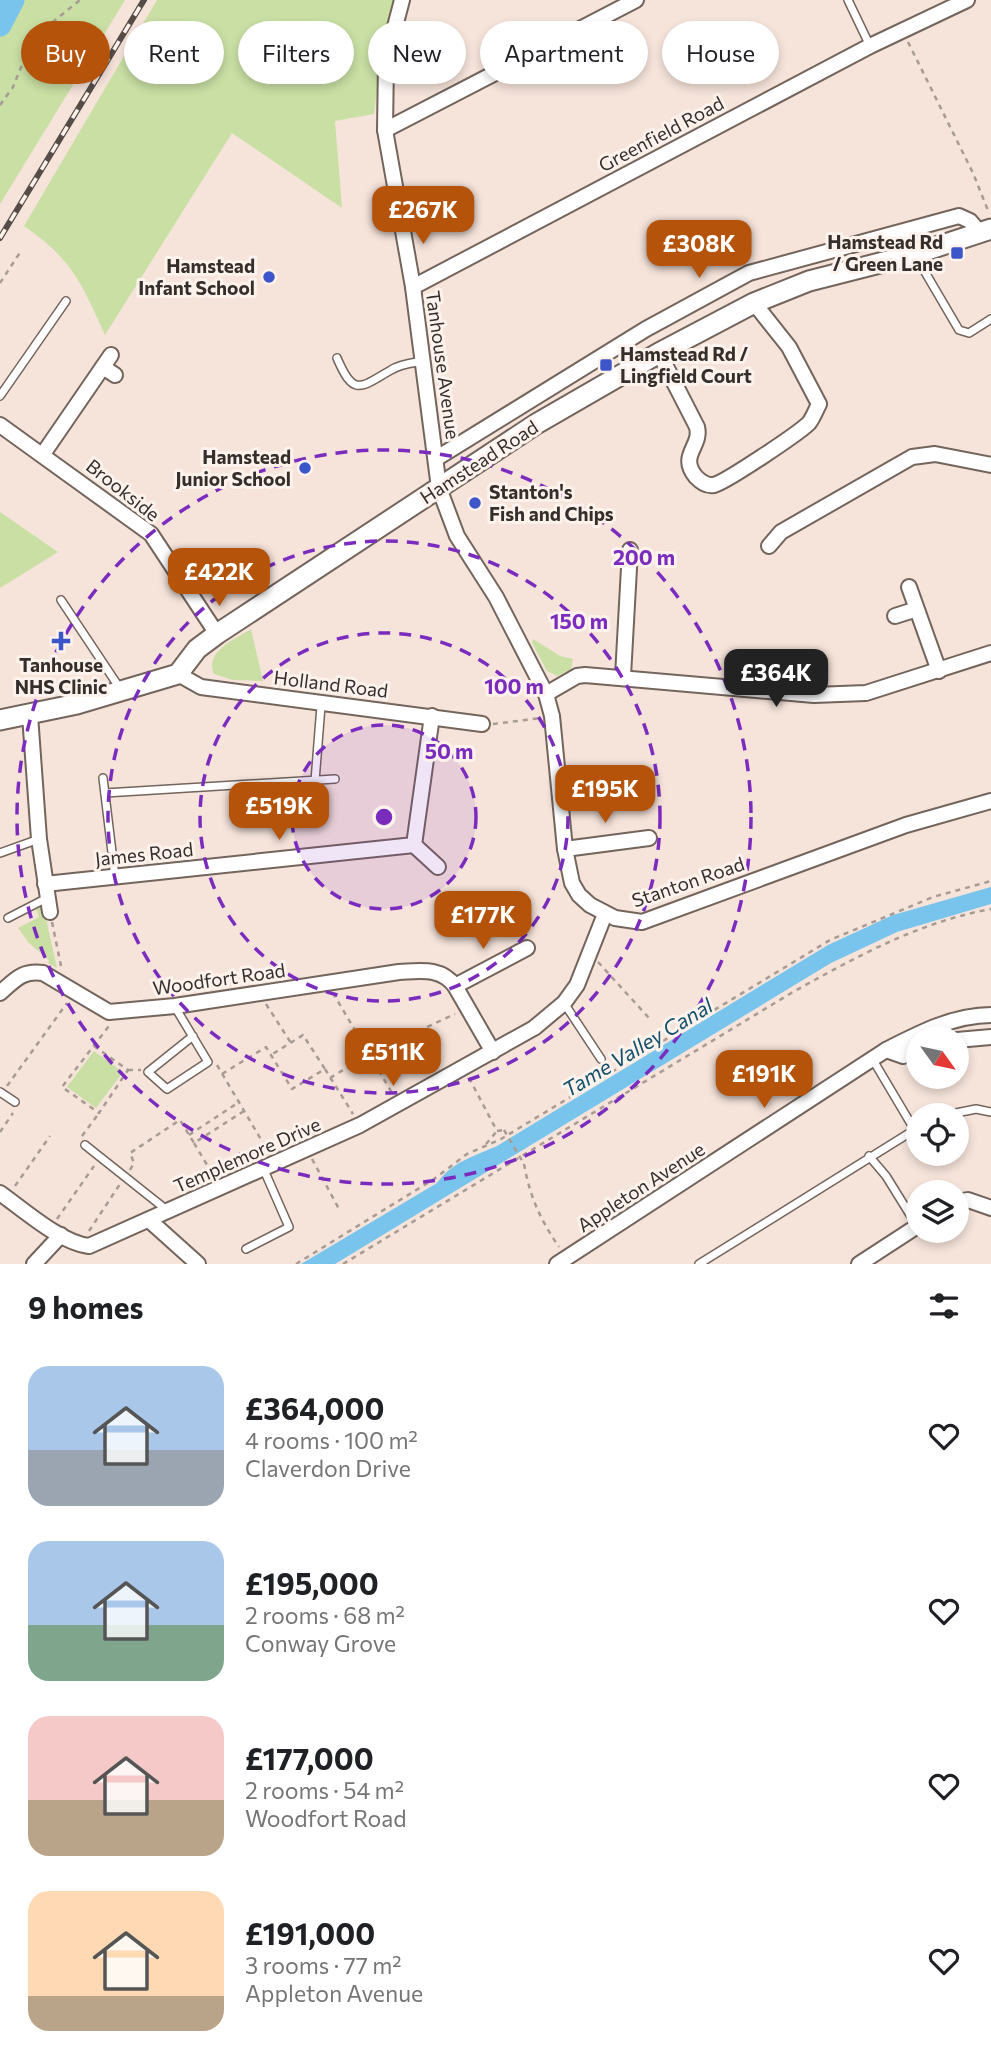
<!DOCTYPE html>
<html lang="en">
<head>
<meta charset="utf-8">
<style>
  :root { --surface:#fff; --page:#f6f6f6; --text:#202124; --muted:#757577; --accent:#b45309 }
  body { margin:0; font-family:Commissioner,sans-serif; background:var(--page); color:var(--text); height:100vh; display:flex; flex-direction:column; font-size:26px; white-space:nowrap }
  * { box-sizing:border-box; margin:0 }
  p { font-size:23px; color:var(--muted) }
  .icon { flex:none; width:38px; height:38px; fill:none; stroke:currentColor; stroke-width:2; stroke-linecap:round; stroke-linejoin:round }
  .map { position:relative; height:1264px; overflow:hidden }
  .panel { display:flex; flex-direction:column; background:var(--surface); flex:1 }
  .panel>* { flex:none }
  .hud { position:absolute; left:21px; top:21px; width:950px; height:63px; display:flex; gap:14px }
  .needle { width:46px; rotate:123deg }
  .buttons { position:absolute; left:906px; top:1026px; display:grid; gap:14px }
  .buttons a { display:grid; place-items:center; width:63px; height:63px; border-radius:50%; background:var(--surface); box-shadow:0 4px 10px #0003; font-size:35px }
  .price { position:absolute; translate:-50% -60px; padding:0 16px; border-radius:14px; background:var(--accent); color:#fff; font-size:23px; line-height:46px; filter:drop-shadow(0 2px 4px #0008) }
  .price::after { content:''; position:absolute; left:50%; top:42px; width:21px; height:16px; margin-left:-10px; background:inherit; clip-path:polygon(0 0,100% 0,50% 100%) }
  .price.selected { background:#222; color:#fff }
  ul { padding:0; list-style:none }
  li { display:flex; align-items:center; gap:21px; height:175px; padding:0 28px }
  li span { display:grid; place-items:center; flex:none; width:196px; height:140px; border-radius:21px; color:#555 }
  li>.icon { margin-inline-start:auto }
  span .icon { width:84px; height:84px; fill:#fffc; stroke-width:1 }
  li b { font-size:30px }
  h2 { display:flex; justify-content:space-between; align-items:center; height:84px; padding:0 28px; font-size:30px }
  .chip { padding:0 24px; border-radius:32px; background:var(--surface); box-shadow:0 4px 10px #0003; font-size:24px; line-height:63px }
  .chip.selected { background:var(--accent); color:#fff }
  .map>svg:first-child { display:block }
</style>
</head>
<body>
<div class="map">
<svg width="991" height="1264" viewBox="0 0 991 1264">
  <rect width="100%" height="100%" fill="#f6e4db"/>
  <!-- green -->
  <g fill="#c9dfa4">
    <polygon points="0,0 125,0 0,204"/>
    <path d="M 157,0 L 395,0 L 384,34 L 374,114 L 335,121 L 342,208 L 232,133 L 105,335 C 82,284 72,259 24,226 Z"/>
    <polygon points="0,512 58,552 0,588"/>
    <path d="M 251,629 L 263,681 L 233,680 L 214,674 C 204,651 236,639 251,629 Z"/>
    <polygon points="533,639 560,656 573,659 571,669 557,676 547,671 532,643"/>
    <polygon points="43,905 57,968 48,963 49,960 29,943 18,928 39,917 36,907"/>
    <polygon points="94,1051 123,1072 96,1108 67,1087"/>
  </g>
  <!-- water -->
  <path fill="#78c4ec" d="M 991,887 L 991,904 L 897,932 L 831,963 L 335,1264 L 301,1264 L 437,1183 C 453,1161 473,1157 497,1146 L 828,945 L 893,915 Z"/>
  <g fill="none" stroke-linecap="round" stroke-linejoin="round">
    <!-- river -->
    <polyline stroke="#78c4ec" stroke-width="23" points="0,25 13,0"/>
    <defs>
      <g id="lane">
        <polyline points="848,0 870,46"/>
        <polyline points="915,255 959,330 969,333 991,319"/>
        <path d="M 337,358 C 354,398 361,387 391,370 C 400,364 412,363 423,361"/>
        <polyline points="0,396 66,301"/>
        <polyline points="61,600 121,690"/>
        <polyline points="103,778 115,877"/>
        <polyline points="315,781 321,706"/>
        <polyline points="105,793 335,779"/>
        <polyline points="0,853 39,839"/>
        <polyline points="8,918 47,898"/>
        <polyline points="564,1003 601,1059"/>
        <polyline points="175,1007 208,1062 167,1089 148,1072 193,1036"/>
        <polyline points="873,1060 914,1129"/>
        <polyline points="0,1092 15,1102"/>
        <polyline points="946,1115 976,1109 991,1112"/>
        <polyline points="85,1145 168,1211"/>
        <polyline points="869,1156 886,1176 917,1226"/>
        <polyline points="246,1249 289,1227 264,1170"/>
        <polyline points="699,1264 919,1127"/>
      </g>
      <g id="street">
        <polyline points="402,0 386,61 385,130 413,287 439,488 457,536 496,597 546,694 552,716 565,849 572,883 579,895 590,905 615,918 642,922 906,825 991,801"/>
        <polyline points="385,130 636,0"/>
        <polyline points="413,287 870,46 967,0"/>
        <path d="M 659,353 L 697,427 C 702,447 678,455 696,477 C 701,482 706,486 714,485 C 726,482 799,433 809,423 C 813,418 816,410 819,404 L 789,347 L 754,303"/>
        <polyline points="103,367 115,375"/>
        <polyline points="0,425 151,534 217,634"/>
        <polyline points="43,454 111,355"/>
        <polyline points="437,458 646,329 749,273 959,216 970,221 980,233"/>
        <polyline points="769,546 781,532 912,457 935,454 991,465"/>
        <polyline points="909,587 939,671"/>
        <polyline points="895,616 914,610"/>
        <polyline points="178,674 201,687 482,724"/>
        <polyline points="623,676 630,550"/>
        <polyline points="546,694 577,676 585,675 814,695 866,693 991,653"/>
        <polyline points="30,715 39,839 50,912"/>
        <polyline points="414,845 438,867"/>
        <polyline points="565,849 649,838"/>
        <polyline points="45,884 414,845 432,716"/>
        <polyline points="455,986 527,948"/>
        <path d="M 0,993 C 15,980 22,970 43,973 L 109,1012 L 175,1006 L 399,972 C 421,971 441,967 455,986 L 493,1052"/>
        <polyline points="957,1040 991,1037"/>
        <polyline points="886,1050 903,1056 919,1049"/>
        <path d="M 0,1193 C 24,1210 61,1243 89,1246 L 360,1125 L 534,1028 L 564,1003 L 577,985 L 605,914"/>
        <polyline points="957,1202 968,1200 991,1208"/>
        <polyline points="149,1220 198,1264"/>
        <polyline points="34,1264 61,1235"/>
        <path d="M 557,1264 L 886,1050 C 919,1033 954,1015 991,1015"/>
        <polyline points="859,1264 919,1225"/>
      </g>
      <polyline id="secondary" points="0,720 77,704 178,674 197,649 217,634 536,424 659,353 754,303 809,281 915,254 991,229"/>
    </defs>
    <!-- lane casing -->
    <use href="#lane" stroke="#73645c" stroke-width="10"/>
    <!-- street casing -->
    <use href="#street" stroke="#73645c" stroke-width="18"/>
    <!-- secondary casing -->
    <use href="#secondary" stroke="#73645c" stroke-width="23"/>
    <!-- path -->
    <g stroke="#a89b94" stroke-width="2.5" stroke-dasharray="5 5" stroke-linecap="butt">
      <polyline points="908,42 973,173 989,213"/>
      <polyline points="0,105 13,87 33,38 80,0"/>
      <polyline points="0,283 21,251"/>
      <polyline points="493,724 541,718"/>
      <polyline points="52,922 62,971"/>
      <polyline points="598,962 649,1018"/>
      <polyline points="333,993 392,1093"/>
      <polyline points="266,1004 291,1043"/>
      <polyline points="94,1046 128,1070 99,1113 62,1087 109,1026"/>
      <polyline points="217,1065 269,1153"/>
      <polyline points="325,1069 353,1114"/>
      <polyline points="128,1070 141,1070"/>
      <polyline points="222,1074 266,1047 292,1089 325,1069 303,1035 271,1055"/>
      <polyline points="330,1078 371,1053 455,1014"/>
      <polyline points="469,1078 497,1131 504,1130"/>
      <polyline points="7,1086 67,1003"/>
      <polyline points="0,1132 13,1113"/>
      <polyline points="189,1135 239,1102"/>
      <polyline points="82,1136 99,1113"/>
      <polyline points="194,1143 213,1175"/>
      <polyline points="486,1144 497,1131"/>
      <polyline points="312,1159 339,1209"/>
      <path d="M 524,1164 C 530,1197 540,1219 559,1247"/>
      <polyline points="130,1170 134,1163 130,1153 180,1120 194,1143 244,1111"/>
      <polyline points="15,1186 50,1136"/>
      <polyline points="57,1219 94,1166"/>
      <polyline points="89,1231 120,1184"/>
      <polyline points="296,1264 434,1179 467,1154 501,1139 830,940 933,897 991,881"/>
      <path d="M 343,1264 L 793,992 C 856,957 919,922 991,909"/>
    </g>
    <!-- lane -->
    <use href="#lane" stroke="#fff" stroke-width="7"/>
    <!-- street -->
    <use href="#street" stroke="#fff" stroke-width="14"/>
    <!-- secondary -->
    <use href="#secondary" stroke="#fff" stroke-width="19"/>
    <defs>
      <polyline id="rail" points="0,238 144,0"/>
    </defs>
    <!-- rail casing -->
    <use href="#rail" stroke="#564d49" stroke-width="6"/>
    <!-- rail -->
    <use href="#rail" stroke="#fef2ed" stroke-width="3.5" stroke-dasharray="10" stroke-linecap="butt"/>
    <!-- path-bridge -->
    <polyline stroke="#a89b94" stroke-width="2.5" stroke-dasharray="5 5" stroke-linecap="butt" points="504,1130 524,1164"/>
  </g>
  <!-- distance rings -->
  <circle cx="384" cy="817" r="92" fill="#7b2cbf" fill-opacity=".12"/>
  <g fill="none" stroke="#7b2cbf" stroke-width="3.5" stroke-dasharray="12 9">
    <circle cx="384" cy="817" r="92"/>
    <circle cx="384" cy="817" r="184"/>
    <circle cx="384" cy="817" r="276"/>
    <circle cx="384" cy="817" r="367"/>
  </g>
  <!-- markers -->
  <g fill="#3c56c9" stroke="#fef2ed" stroke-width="2.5">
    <rect x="950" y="246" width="14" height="14" rx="3.5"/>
    <circle cx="269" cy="277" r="7"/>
    <rect x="599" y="358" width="14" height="14" rx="3.5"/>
    <circle cx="305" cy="468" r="7"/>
    <circle cx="475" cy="503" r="7"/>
    <path d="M57.5 630.5h7v7h7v7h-7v7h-7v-7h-7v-7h7z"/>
  </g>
  <g text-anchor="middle" stroke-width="6" stroke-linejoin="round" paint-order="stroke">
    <!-- street labels -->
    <g font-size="19" fill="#352e2b" stroke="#fef2ed">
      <text transform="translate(661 134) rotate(-28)" y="7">Greenfield Road</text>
      <text transform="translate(443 365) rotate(82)" y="7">Tanhouse Avenue</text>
      <text transform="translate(479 462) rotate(-33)" y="7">Hamstead Road</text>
      <text transform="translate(123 490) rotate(38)" y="7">Brookside</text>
      <text transform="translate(331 684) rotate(7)" y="7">Holland Road</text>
      <text transform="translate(144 854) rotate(-6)" y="7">James Road</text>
      <text transform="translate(688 882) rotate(-19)" y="7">Stanton Road</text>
      <text transform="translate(219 979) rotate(-8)" y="7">Woodfort Road</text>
      <text transform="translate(247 1155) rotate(-24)" y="7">Templemore Drive</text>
      <text transform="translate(641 1187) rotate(-33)" y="7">Appleton Avenue</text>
    </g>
    <!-- poi labels -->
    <g font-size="19" font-weight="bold" fill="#352e2b" stroke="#fef2ed" text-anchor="end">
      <text x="943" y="249">Hamstead Rd<tspan x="943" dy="22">/ Green Lane</tspan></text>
      <text x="255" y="273">Hamstead<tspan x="255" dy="22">Infant School</tspan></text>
      <text x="620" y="361" text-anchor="start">Hamstead Rd /<tspan x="620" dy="22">Lingfield Court</tspan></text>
      <text x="291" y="464">Hamstead<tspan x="291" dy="22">Junior School</tspan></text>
      <text x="489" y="499" text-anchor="start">Stanton's<tspan x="489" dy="22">Fish and Chips</tspan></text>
      <text x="61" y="672" text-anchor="middle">Tanhouse<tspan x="61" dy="22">NHS Clinic</tspan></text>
    </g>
    <!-- water labels -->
    <g font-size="21" font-style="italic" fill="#13506c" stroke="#fef2ed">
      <text transform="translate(638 1048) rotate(-31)" y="7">Tame Valley Canal</text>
    </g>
  </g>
  <circle cx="384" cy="817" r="10" fill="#7b2cbf" stroke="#fef2ed" stroke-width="3.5"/>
  <g font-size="21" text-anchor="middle" font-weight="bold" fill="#7b2cbf" stroke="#fef2ed" stroke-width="6" stroke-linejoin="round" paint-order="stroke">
    <text x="644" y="565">200 m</text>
    <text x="579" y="629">150 m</text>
    <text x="514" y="694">100 m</text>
    <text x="449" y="759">50 m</text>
  </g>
</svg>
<div class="buttons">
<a><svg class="needle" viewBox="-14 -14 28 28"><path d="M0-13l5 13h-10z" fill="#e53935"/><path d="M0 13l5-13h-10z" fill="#757577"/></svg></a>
<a><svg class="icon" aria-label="locate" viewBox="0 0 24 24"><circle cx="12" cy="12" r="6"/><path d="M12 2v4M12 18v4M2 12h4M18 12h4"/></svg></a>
<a><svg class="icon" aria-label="layers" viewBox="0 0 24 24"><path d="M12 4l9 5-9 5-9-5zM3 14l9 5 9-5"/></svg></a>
</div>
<b class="price" style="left:423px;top:246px">£267K</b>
<b class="price" style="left:699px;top:280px">£308K</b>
<b class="price" style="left:219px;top:608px">£422K</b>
<b class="price selected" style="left:776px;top:709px">£364K</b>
<b class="price" style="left:605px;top:825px">£195K</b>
<b class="price" style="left:279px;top:842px">£519K</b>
<b class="price" style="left:483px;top:951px">£177K</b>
<b class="price" style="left:393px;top:1088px">£511K</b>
<b class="price" style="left:764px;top:1110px">£191K</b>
<div class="hud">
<a class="chip selected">Buy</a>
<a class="chip">Rent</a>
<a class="chip">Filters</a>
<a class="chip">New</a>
<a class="chip">Apartment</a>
<a class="chip">House</a>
</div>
</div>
<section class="panel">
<h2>9 homes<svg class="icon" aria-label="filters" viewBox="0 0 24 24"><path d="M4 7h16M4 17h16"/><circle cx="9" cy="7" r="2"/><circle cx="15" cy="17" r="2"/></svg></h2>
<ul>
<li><span style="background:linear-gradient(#a9c7e8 60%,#9aa5b1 0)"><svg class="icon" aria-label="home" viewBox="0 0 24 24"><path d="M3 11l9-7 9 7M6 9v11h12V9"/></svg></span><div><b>£364,000</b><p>4 rooms · 100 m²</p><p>Claverdon Drive</p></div><svg class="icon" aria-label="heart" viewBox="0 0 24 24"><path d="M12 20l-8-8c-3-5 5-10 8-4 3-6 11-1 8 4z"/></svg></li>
<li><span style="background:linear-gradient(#a9c7e8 60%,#7fa58c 0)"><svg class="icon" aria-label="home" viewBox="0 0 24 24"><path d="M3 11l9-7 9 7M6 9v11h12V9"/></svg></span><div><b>£195,000</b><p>2 rooms · 68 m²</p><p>Conway Grove</p></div><svg class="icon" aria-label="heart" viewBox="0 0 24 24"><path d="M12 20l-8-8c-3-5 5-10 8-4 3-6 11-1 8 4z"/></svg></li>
<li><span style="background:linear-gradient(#f6c9c9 60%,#b9a48a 0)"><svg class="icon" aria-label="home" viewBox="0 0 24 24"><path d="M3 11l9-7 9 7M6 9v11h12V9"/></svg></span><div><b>£177,000</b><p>2 rooms · 54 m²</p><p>Woodfort Road</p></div><svg class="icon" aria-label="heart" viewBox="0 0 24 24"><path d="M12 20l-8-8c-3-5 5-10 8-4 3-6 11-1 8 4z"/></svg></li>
<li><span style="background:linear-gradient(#ffd9b3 75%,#b9a48a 0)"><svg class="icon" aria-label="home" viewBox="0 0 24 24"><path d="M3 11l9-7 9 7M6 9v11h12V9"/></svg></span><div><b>£191,000</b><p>3 rooms · 77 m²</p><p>Appleton Avenue</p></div><svg class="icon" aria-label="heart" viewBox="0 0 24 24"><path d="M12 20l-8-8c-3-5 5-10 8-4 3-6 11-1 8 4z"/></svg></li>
</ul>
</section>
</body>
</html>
